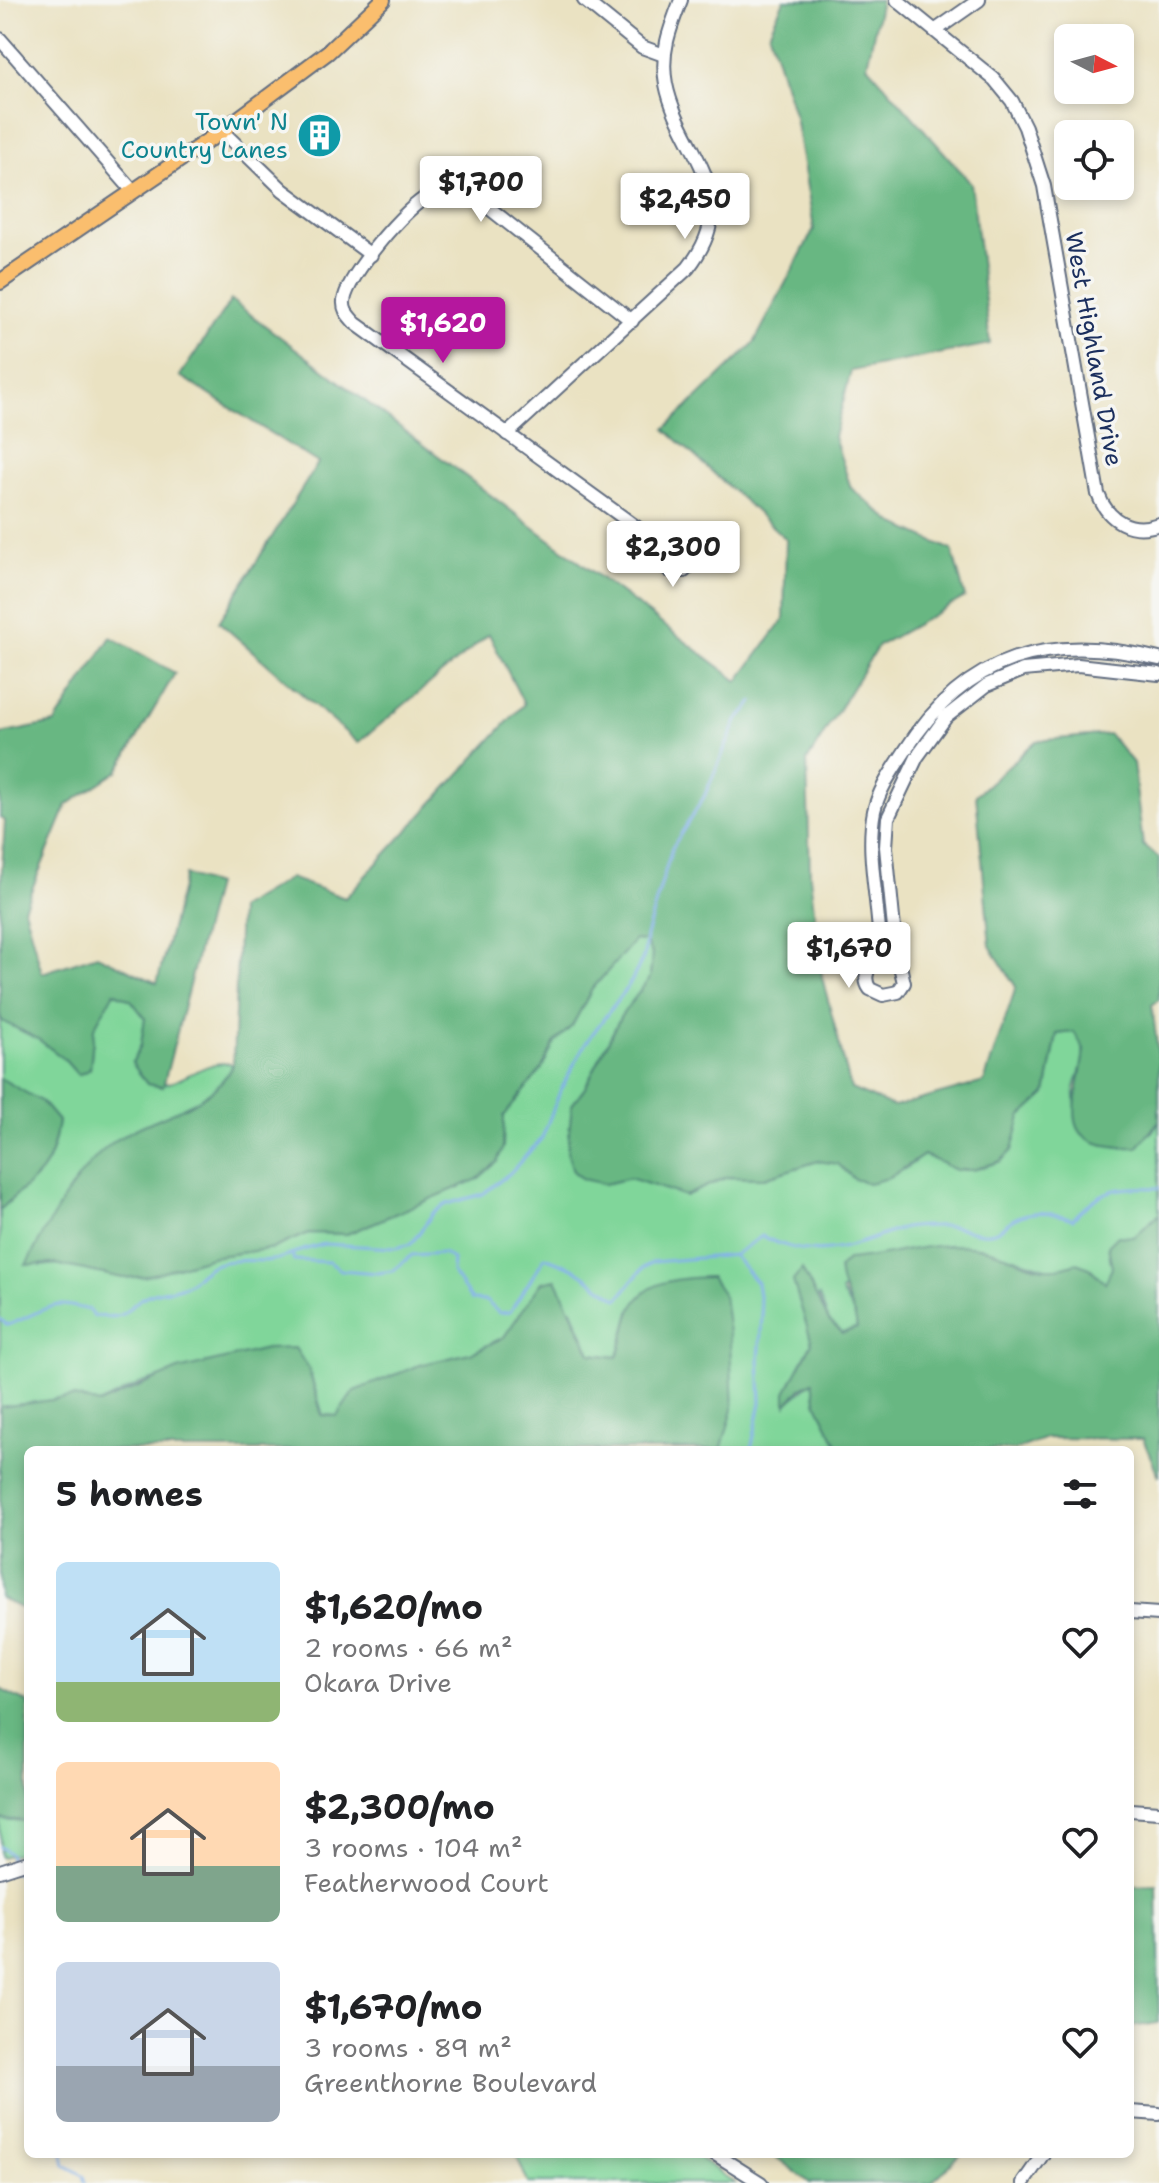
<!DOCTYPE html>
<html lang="en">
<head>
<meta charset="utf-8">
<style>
  :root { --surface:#fff; --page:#f2f2f2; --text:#202124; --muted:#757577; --accent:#b5179e }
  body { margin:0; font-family:"Shantell Sans",sans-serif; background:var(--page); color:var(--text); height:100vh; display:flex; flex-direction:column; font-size:30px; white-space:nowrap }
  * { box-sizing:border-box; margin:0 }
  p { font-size:26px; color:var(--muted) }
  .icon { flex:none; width:44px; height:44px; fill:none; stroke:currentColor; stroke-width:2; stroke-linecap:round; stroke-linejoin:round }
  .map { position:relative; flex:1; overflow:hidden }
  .drawer { position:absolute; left:24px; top:1446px; width:1110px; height:712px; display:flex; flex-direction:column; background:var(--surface); border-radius:12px; box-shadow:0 4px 12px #0003 }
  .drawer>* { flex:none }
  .needle { width:52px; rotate:96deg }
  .buttons { position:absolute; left:1054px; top:24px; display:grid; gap:16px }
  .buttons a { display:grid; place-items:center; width:80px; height:80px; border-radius:12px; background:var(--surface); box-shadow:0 4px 12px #0003; font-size:40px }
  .price { position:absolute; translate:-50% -68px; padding:0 18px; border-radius:8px; background:#fff; color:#222; font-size:26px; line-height:52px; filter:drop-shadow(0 2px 4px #0008) }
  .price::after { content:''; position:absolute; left:50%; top:48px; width:24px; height:18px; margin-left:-12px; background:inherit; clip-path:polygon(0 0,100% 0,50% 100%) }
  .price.selected { background:var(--accent); color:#fff }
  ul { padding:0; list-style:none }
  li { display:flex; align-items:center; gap:24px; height:200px; padding:0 32px }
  li span { display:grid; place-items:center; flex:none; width:224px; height:160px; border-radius:12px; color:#555 }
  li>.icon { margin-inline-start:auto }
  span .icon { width:96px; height:96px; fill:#fffc; stroke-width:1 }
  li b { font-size:34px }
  h2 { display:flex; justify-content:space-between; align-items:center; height:96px; padding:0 32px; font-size:34px }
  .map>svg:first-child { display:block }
</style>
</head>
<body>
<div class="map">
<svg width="1159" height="2183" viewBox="0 0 1159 2183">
  <rect width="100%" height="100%" fill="#f6f6f2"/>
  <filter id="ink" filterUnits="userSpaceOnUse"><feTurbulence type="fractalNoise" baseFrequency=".0125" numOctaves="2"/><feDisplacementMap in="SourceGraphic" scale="16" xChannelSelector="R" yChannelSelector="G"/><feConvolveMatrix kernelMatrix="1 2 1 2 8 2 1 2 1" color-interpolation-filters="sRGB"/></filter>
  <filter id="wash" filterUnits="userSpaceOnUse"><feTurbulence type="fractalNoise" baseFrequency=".006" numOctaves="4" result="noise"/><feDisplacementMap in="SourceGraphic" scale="32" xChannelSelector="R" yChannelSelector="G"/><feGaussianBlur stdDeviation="1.8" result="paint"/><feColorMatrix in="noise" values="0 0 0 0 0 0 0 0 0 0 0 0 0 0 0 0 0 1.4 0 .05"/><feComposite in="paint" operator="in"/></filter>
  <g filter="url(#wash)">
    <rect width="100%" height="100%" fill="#eae2c2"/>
    <!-- green -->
    <g fill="#80d69a" stroke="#4e827c" stroke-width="2">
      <path d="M 634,940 L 645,941 L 652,954 L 650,978 L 621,1016 L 585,1088 L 572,1105 L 605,1184 L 630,1178 L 685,1196 L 727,1177 L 764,1178 L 818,1161 L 903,1170 L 924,1155 L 956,1169 L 973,1170 L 1001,1161 L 1012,1150 L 1020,1117 L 1046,1094 L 1057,1034 L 1074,1032 C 1092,1051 1080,1067 1075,1088 C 1073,1100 1080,1121 1082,1134 L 1094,1141 L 1123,1148 L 1152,1132 L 1159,1121 L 1159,1214 L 1134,1238 L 1105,1283 L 1090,1268 L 1076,1263 L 1056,1271 L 980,1247 L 947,1245 L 876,1258 L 841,1292 L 855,1315 L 857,1329 L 843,1333 L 829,1321 L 819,1296 L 805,1317 L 812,1343 L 786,1404 L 813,1381 L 817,1404 L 840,1450 L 721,1450 L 724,1432 L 630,1312 L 618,1357 L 591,1354 L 572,1309 L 519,1316 L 504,1337 L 474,1352 L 420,1365 L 355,1391 L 337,1416 L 323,1415 L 309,1370 L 217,1361 L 142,1383 L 99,1404 L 74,1397 L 0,1407 L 0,1210 C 36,1174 50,1178 58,1121 L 42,1102 L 0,1078 L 0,1015 L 2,1021 L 38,1039 L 63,1058 L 78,1075 L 90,1069 L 94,1028 L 113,992 L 131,1000 L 145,1018 L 141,1045 L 132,1063 L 147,1084 C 179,1091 202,1057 233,1064 C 213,1110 148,1115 111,1144 C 71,1176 56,1219 41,1266 L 56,1264 L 123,1278 L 147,1276 L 211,1257 L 274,1248 L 308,1233 L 347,1234 L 478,1179 L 503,1147 L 503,1116 L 541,1070 L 555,1042 L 572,1026 L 592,989 Z"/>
      <polygon points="0,1819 28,1821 28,1851 0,1857"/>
      <polygon points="516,2154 693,2154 735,2183 528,2183"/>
    </g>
    <!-- forest -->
    <g fill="#68b782" stroke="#427370" stroke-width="2">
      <path d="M 784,0 L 881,0 L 867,65 L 971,183 L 990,344 L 851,371 L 834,437 L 851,488 L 893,523 L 952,550 L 965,597 L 878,646 L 807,761 L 810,876 L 822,977 L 851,1089 L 894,1107 L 984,1082 L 1016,987 L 990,946 L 976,795 L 1036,741 L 1109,734 L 1133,763 L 1143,845 L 1159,858 L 1159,1000 L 1152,1005 L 1159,1061 L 1159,1121 L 1138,1147 C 1049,1150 1079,1104 1084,1049 L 1074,1032 L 1057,1034 L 1046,1094 L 1021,1117 L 1012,1150 L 1001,1161 L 973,1170 L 956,1170 L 924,1155 L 889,1178 L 869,1183 L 854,1179 L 838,1164 L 818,1161 L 764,1178 L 727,1177 L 685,1196 L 630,1178 L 605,1184 L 582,1179 L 573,1171 L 567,1152 L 572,1105 L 585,1088 L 621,1016 L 650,978 L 652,954 L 645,941 L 635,940 L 592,989 L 572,1026 L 555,1042 L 541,1070 L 504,1116 L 503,1147 L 497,1162 L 478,1179 L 347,1234 L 308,1233 L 274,1248 L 211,1257 L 147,1276 L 123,1278 L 56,1264 L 26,1265 C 49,1224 74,1172 112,1143 C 149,1115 213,1109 233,1064 L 239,908 L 290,878 L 345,898 L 524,704 L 489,634 L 358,743 L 219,622 L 318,463 L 180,376 L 231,300 L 738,681 L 784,619 L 786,539 L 665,429 L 754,343 L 814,229 L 795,117 L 769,33 Z"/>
      <polygon points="111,637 175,673 118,771 67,805 24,908 42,973 97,955 157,983 185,875 215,885 163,1087 147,1084 132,1063 141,1045 145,1018 131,1000 114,992 94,1028 90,1069 78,1075 63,1058 38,1039 2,1021 0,1015 0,900 5,821 0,818 0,734 55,723"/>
      <path d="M 0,1078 L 42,1102 L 58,1121 C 50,1178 36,1174 0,1210 Z"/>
      <path d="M 1159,1214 L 1159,1477 L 1143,1439 L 1046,1438 L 1015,1450 L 840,1450 L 817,1404 L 813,1382 L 801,1388 L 786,1405 L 786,1392 L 812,1343 L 793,1281 L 802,1269 L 829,1321 L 843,1333 L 857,1328 C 855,1306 841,1296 839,1268 L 847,1260 C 892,1257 938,1238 982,1248 C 1019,1255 1037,1279 1076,1263 L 1090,1268 L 1105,1283 L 1112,1268 L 1108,1246 L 1118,1236 L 1134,1237 Z"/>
      <path d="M 711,1277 L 724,1296 L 730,1340 L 733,1409 L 721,1450 L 28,1450 L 28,1612 L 0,1598 L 0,1407 L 74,1397 L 99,1404 L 178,1370 L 266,1349 L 295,1348 L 309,1370 L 322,1415 L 337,1416 L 354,1391 L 420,1365 L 474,1352 L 504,1337 L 542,1282 L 556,1279 L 591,1354 L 617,1357 C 624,1343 625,1328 630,1314 C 642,1279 680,1278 711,1277 Z"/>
      <polygon points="0,1689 28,1703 28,1821 0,1819"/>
      <polygon points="1157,1885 1159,2023 1130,2027 1130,1886"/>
      <polygon points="772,2154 962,2154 931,2183 810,2183"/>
    </g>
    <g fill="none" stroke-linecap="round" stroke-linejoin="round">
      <!-- stream -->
      <g stroke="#7cade7" stroke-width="3">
        <polyline points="293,1253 324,1244 395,1248 411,1244 434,1212 447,1204 483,1194 510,1173 542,1138 561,1089 585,1044 631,982 644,956 646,936 672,848 704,797 737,721 753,702"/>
        <polyline points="734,1256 757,1283 762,1315 759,1360 761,1402 751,1450"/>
        <path d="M 0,1319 L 7,1325 C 26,1320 44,1305 63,1305 C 71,1305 80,1309 89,1309 L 94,1316 C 134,1320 122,1307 148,1295 C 161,1289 177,1291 189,1283 C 200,1275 206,1266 220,1263 C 246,1256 265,1267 292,1254 L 294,1260 L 329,1262 L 341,1270 L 378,1273 L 392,1271 L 412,1255 L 443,1253 L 453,1259 L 452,1272 L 472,1300 L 486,1301 L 499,1313 L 510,1312 L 545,1257 L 573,1268 L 618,1299 L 643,1268 L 653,1262 L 734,1255 L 762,1236 C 814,1263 847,1248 897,1230 C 911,1225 931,1226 946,1226 C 962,1225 978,1237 994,1232 C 1002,1229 1007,1223 1014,1219 C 1035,1208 1053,1213 1073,1219 C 1104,1187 1115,1187 1159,1188"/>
        <polyline points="0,1847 10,1854 10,1863"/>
        <polyline points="11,1871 23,1877 28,1875"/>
        <polyline points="63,2154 65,2165 83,2175 85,2183"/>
      </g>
    </g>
  </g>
  <g filter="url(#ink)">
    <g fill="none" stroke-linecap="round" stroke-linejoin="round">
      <defs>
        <g id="minor">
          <polyline points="584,0 642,47 664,55"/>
          <path d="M 897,0 L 994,79 L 1012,101 L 1025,127 L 1044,186 L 1098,494 C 1108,521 1131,534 1159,524"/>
          <polyline points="936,30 979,0"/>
          <polyline points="0,39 132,190"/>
          <polyline points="222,131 283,190 371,255"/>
          <path d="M 632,321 L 484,204 C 468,194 449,187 430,195 C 407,205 347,276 344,301 C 343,311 349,316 355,323 L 661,545"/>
          <path d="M 507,434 L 688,268 C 747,193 679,151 666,84 C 660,53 670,28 681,0"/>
          <polygon points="681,542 694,547 696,560 684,571 669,570 660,561 661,545"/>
          <path d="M 1159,659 C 1050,632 966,654 905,751 C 893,770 879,789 874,811 C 867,846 875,885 878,920 C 879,928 880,937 878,945 C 876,961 859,974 870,989 L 883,995 L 898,992 L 904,983 L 896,949 L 886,847 L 888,818 L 917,757 L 946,717 L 987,685 L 1023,670 L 1078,665 L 1159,674"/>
          <polyline points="1130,1612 1159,1614"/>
          <polyline points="1130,1810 1159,1812"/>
          <polyline points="0,1871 28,1862"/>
          <polyline points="1130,2112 1159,2114"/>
          <polyline points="715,2154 761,2183"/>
          <polyline points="1023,2183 1043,2154"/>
        </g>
        <polyline id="major" points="0,282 222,131 328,52 383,0"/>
      </defs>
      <!-- minor casing -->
      <use href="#minor" stroke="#636e81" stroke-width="16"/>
      <!-- major casing -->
      <use href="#major" stroke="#636e81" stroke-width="18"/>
      <!-- minor -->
      <use href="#minor" stroke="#fff" stroke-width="12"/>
      <!-- major -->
      <use href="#major" stroke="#fabe6e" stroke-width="14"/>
    </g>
  </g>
  <!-- icons -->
  <defs>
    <symbol id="building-disc" viewBox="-11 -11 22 22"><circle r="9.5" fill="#0f9aa8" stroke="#f6f6f2"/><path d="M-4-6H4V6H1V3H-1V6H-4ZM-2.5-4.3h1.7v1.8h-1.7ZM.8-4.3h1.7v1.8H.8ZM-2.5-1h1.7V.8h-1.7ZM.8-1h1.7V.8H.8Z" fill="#fff"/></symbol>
  </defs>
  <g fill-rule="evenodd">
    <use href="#building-disc" x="294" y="110" width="51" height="51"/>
  </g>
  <g text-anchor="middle" stroke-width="7" stroke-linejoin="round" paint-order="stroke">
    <!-- culture labels -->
    <g font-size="24" fill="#0d838f" stroke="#f6f6f2" text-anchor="end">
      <text x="288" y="130">Town' N<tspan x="288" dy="28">Country Lanes</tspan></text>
    </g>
    <!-- street labels -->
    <g font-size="24" fill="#1b2f5e" stroke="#f6f6f2">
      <text transform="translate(1094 349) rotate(80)" y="8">West Highland Drive</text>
    </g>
  </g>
</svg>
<div class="buttons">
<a><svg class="needle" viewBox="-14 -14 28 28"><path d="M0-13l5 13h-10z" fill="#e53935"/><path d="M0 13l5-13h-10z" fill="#757577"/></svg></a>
<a><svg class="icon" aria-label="locate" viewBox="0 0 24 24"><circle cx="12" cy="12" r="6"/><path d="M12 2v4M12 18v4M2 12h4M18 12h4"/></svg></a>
</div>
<b class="price" style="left:481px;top:224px">$1,700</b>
<b class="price" style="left:685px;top:241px">$2,450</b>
<b class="price selected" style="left:443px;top:365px">$1,620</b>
<b class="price" style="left:673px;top:589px">$2,300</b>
<b class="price" style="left:849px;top:990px">$1,670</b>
<section class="drawer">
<h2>5 homes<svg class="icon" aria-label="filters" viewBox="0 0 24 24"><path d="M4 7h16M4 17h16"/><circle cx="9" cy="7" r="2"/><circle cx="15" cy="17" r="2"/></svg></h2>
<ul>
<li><span style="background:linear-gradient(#bfe0f5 75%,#8fb573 0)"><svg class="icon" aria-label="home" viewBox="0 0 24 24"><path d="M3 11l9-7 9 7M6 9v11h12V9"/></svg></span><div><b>$1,620/mo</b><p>2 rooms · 66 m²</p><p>Okara Drive</p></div><svg class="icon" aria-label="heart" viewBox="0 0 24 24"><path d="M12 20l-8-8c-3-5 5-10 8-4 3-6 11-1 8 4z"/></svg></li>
<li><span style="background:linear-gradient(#ffd9b3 65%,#7fa58c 0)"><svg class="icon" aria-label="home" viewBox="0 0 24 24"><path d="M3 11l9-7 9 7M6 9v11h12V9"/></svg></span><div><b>$2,300/mo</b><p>3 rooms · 104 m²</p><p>Featherwood Court</p></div><svg class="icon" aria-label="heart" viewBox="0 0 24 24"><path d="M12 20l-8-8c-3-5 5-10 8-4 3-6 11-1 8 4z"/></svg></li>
<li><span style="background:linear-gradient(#c9d6e8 65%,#9aa5b1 0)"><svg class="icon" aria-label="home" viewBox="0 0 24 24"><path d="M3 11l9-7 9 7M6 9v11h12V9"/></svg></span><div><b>$1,670/mo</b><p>3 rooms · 89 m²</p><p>Greenthorne Boulevard</p></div><svg class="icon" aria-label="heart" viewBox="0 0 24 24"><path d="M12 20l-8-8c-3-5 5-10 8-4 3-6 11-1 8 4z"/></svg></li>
</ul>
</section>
</div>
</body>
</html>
